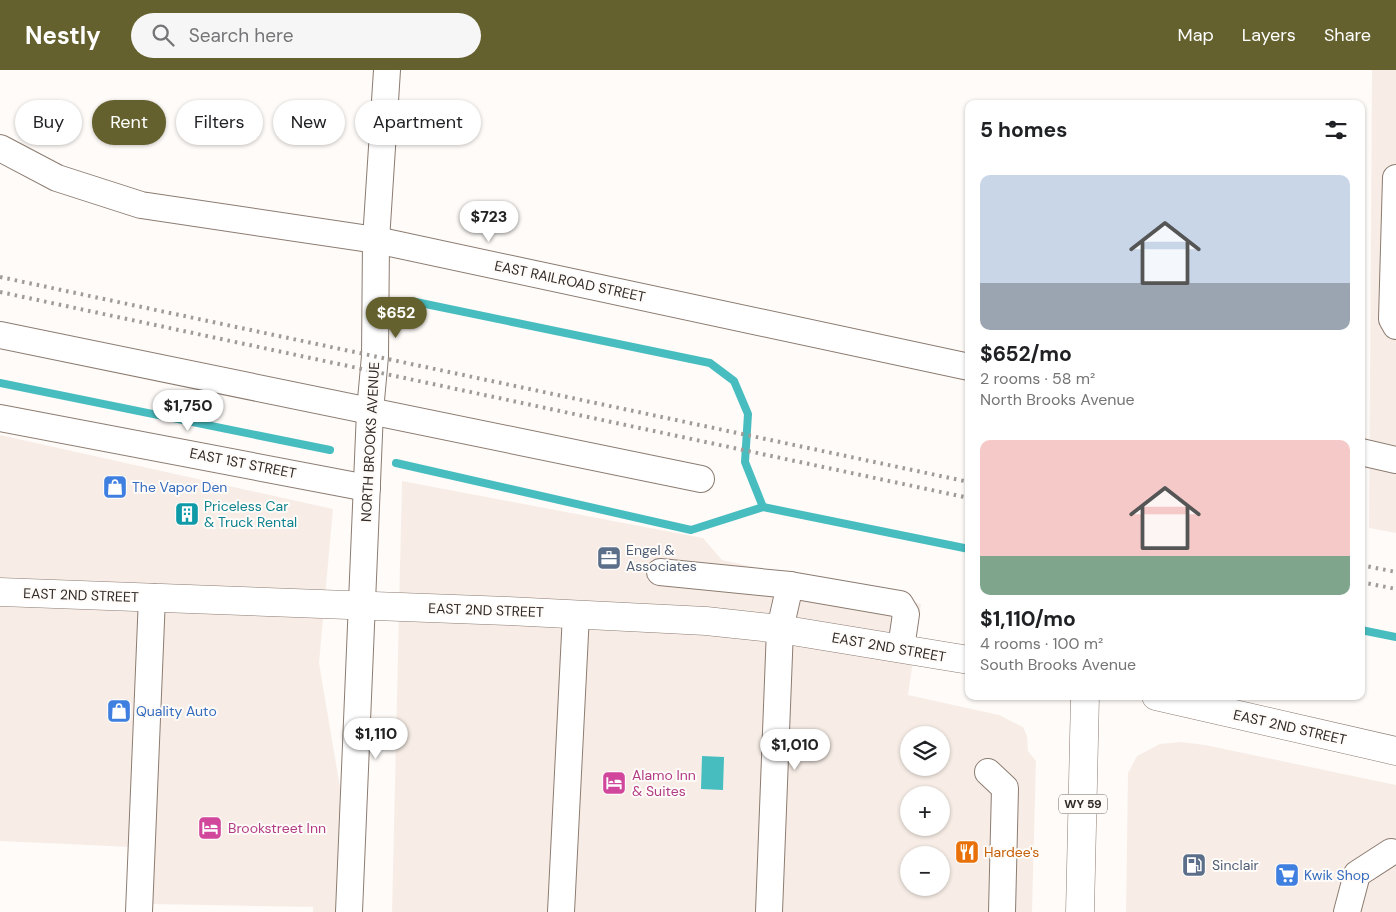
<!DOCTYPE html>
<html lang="en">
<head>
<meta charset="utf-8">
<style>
  :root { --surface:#fff; --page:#f6f6f6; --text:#202124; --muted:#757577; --accent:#65612e }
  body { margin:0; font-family:"DM Sans",sans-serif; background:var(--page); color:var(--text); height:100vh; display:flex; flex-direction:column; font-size:19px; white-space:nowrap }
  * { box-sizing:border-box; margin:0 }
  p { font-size:16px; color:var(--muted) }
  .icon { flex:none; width:28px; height:28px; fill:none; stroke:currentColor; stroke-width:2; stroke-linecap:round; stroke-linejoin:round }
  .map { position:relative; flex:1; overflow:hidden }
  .panel { position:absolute; left:965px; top:30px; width:400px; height:600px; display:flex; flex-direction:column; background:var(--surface); border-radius:10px; box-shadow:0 1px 4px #0004 }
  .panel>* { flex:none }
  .banner { position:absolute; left:15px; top:30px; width:475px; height:45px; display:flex; gap:10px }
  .fabs { position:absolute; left:900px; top:656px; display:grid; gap:10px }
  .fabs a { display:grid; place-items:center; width:50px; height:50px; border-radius:50%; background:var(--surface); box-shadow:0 1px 4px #0004; font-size:25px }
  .price { position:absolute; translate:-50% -42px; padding:0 11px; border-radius:18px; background:#fff; color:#222; font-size:16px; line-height:32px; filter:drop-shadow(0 1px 2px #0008) }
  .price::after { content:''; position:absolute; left:50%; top:30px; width:15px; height:11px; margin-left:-8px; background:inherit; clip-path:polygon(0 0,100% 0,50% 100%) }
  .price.active { background:var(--accent); color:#fff }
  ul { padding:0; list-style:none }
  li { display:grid; align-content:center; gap:10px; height:265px; padding:0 15px }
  li span { display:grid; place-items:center; height:155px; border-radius:10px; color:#555 }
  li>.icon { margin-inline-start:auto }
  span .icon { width:90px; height:90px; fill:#fffc; stroke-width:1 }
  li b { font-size:21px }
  h2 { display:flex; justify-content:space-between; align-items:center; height:60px; padding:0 15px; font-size:21px }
  .tag { padding:0 18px; border-radius:22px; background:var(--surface); box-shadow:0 1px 4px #0004; font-size:18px; line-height:45px }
  .tag.active { background:var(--accent); color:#fff }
  header { display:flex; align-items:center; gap:30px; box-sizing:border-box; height:70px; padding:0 25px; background:var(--accent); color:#fff }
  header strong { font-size:24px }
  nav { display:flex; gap:28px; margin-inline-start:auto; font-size:18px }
  .search { width:350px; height:45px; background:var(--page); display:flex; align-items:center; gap:12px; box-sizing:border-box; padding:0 18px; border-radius:28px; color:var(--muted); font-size:19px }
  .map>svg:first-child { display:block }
</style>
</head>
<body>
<header>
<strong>Nestly</strong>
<div class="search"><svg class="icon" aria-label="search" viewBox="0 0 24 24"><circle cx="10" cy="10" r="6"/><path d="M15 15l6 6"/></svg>Search here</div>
<nav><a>Map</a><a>Layers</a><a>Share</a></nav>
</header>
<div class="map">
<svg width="1396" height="842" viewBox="0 0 1396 842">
  <rect width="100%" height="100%" fill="#fefbf8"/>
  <!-- built -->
  <g fill="#f7ede6" fill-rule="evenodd">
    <polygon points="1372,0 1396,0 1396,463 1369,458"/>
    <polygon points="0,365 333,439 319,593 361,842 313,842 313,837 150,834 153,778 0,771"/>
    <path d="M 402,411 L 703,468 L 722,490 L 921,534 L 908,625 L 999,645 L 1023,657 L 1027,666 L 1028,681 L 1036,691 L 1032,842 L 392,842 ZM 909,665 L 941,665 L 941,698 L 909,698 ZM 909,725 L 941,725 L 941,758 L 909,758 ZM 909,785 L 941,785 L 941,818 L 909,818 Z"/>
    <polygon points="1181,672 1205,675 1396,715 1396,842 1126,842 1128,703 1137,686 1160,674"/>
  </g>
  <!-- water -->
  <polygon fill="#48bdc0" points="702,686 724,687 723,720 701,719"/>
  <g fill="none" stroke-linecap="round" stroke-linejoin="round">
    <!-- stream -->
    <g stroke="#48bdc0" stroke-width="8">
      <polyline points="411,231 710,293 734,311 748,344 745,392 763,437 969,479"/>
      <polyline points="0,313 330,380"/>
      <polyline points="396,393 691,460 763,437"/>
      <polyline points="1361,560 1396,567"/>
    </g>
    <defs>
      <g id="minor">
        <polyline points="0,78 57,108 141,135 376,170 969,297"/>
        <polyline points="1396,108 1392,249 1396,256"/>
        <polyline points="0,265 701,409"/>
        <polyline points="0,348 367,418"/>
        <polyline points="1361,382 1396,390"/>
        <polyline points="660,502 790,515 900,534 906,544 901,578"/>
        <polyline points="988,702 1005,718 1002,842"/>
        <polyline points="139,842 152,527"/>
        <polyline points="349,842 370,341 375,286 376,170 387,0"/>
        <polyline points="561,842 576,544"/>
        <polyline points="769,842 780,559 790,515"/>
        <polyline points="1347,842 1357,804 1391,782"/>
      </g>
      <g id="major">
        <polyline points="0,522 508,541 706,551 780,559 969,590"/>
        <polyline points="1156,626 1396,681"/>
        <polyline points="1080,842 1085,626"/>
      </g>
    </defs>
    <!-- minor casing -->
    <use href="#minor" stroke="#8c7c71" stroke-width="28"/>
    <!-- major casing -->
    <use href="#major" stroke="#8c7c71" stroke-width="29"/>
    <!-- minor -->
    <use href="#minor" stroke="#fff" stroke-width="26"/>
    <!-- major -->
    <use href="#major" stroke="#fff" stroke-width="28"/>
    <!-- rail -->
    <g stroke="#a09b97" stroke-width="4" stroke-dasharray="2.5 5" stroke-linecap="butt">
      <polyline points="0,207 969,412"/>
      <polyline points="0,222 969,428"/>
      <polyline points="1361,495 1396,502"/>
      <polyline points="1361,512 1396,519"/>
    </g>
  </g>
  <!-- icons -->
  <defs>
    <symbol id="shop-square" viewBox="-11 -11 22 22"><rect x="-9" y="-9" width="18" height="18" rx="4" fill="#3f7fe0" stroke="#fefbf8"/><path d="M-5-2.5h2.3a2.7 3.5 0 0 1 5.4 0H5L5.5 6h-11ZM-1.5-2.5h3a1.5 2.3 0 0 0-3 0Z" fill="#fff"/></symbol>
    <symbol id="building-square" viewBox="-11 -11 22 22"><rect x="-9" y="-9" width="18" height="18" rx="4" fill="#0f9aa8" stroke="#fefbf8"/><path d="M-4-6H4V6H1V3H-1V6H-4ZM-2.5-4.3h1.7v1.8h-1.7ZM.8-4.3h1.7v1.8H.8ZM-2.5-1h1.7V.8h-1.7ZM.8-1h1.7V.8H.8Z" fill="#fff"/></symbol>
    <symbol id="office-square" viewBox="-11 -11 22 22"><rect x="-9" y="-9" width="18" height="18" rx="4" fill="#5c6f8a" stroke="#fefbf8"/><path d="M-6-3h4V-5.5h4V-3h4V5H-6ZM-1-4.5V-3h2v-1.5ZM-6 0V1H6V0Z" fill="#fff"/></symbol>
    <symbol id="hotel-square" viewBox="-11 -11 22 22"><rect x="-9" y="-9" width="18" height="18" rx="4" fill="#d1479c" stroke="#fefbf8"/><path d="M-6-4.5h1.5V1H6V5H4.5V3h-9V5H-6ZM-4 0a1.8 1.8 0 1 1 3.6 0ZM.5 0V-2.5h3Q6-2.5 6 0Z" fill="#fff"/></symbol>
    <symbol id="restaurant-square" viewBox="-11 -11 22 22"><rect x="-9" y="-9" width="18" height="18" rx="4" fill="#e8710a" stroke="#fefbf8"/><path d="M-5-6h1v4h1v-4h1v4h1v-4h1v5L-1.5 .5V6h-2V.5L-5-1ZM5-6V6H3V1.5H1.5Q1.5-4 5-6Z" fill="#fff"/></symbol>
    <symbol id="fuel-square" viewBox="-11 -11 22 22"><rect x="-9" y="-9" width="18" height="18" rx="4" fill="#5c6f8a" stroke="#fefbf8"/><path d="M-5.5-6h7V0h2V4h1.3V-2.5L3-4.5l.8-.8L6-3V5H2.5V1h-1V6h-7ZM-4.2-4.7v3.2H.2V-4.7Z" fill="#fff"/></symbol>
    <symbol id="supermarket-square" viewBox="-11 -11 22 22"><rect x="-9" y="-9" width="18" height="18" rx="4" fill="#3f7fe0" stroke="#fefbf8"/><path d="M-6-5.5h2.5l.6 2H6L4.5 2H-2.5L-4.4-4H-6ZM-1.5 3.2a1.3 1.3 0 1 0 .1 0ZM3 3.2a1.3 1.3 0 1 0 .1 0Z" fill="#fff"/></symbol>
  </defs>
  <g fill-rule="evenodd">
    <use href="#shop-square" x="101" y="403" width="28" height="28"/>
    <use href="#building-square" x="173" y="430" width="28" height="28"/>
    <use href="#office-square" x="595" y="474" width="28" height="28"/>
    <use href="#shop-square" x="105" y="627" width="28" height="28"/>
    <use href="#hotel-square" x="600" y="699" width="28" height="28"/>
    <use href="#hotel-square" x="196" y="744" width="28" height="28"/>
    <use href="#restaurant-square" x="953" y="768" width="28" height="28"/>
    <use href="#fuel-square" x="1180" y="781" width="28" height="28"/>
    <use href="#supermarket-square" x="1273" y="791" width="28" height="28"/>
  </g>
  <g text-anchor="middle" stroke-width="4" stroke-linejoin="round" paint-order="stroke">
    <!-- shield labels -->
    <rect fill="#fefbf8" stroke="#6e6965" stroke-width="1" x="1059" y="724.5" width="48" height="19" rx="4"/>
    <g font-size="12" font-weight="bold" fill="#312a26">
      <text x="1083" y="738">WY 59</text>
    </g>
    <!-- street labels -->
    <g font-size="14" fill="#312a26" stroke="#fefbf8">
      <text transform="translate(570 211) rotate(12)" y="5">EAST RAILROAD STREET</text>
      <text transform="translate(370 372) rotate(-87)" y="5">NORTH BROOKS AVENUE</text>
      <text transform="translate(243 393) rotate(11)" y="5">EAST 1ST STREET</text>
      <text transform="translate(81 525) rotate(2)" y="5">EAST 2ND STREET</text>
      <text transform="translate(486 540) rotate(2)" y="5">EAST 2ND STREET</text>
      <text transform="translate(889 577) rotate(10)" y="5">EAST 2ND STREET</text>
      <text transform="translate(1290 657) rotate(13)" y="5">EAST 2ND STREET</text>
    </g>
    <!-- shop labels -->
    <g font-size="14" fill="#366cbe" stroke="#fefbf8" text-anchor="start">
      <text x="132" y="422">The Vapor Den</text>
      <text x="136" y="646">Quality Auto</text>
      <text x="1304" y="810">Kwik Shop</text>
    </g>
    <!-- culture labels -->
    <g font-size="14" fill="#0d838f" stroke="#fefbf8" text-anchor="start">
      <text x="204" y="441">Priceless Car<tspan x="204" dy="16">&amp; Truck Rental</tspan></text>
    </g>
    <!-- service labels -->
    <g font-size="14" fill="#4e5e75" stroke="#fefbf8" text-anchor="start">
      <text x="626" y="485">Engel &amp;<tspan x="626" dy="16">Associates</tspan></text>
      <text x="1212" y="800">Sinclair</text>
    </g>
    <!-- hotel labels -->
    <g font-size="14" fill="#b23c85" stroke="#fefbf8" text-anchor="start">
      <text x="632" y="710">Alamo Inn<tspan x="632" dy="16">&amp; Suites</tspan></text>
      <text x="228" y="763">Brookstreet Inn</text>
    </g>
    <!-- food labels -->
    <g font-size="14" fill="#c56008" stroke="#fefbf8" text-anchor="start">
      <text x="984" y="787">Hardee's</text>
    </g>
  </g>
</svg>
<div class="fabs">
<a><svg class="icon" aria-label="layers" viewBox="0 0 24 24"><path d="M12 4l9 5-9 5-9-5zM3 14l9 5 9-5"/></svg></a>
<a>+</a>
<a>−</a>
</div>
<b class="price" style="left:489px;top:173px">$723</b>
<b class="price active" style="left:396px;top:269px">$652</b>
<b class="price" style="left:188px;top:362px">$1,750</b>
<b class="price" style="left:376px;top:690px">$1,110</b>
<b class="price" style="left:795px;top:701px">$1,010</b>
<div class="banner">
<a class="tag">Buy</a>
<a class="tag active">Rent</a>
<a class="tag">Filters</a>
<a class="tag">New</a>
<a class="tag">Apartment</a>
</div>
<section class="panel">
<h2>5 homes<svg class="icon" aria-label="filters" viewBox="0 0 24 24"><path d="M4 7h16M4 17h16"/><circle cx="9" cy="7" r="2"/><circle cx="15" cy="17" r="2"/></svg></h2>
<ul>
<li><span style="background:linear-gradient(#c9d6e8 70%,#9aa5b1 0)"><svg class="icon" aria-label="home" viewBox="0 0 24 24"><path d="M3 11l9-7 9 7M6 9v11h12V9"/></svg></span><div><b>$652/mo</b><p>2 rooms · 58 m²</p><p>North Brooks Avenue</p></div></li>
<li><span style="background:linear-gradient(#f6c9c9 75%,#7fa58c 0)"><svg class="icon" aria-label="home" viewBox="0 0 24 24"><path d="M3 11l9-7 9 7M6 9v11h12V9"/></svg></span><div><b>$1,110/mo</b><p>4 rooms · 100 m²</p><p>South Brooks Avenue</p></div></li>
</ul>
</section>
</div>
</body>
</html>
